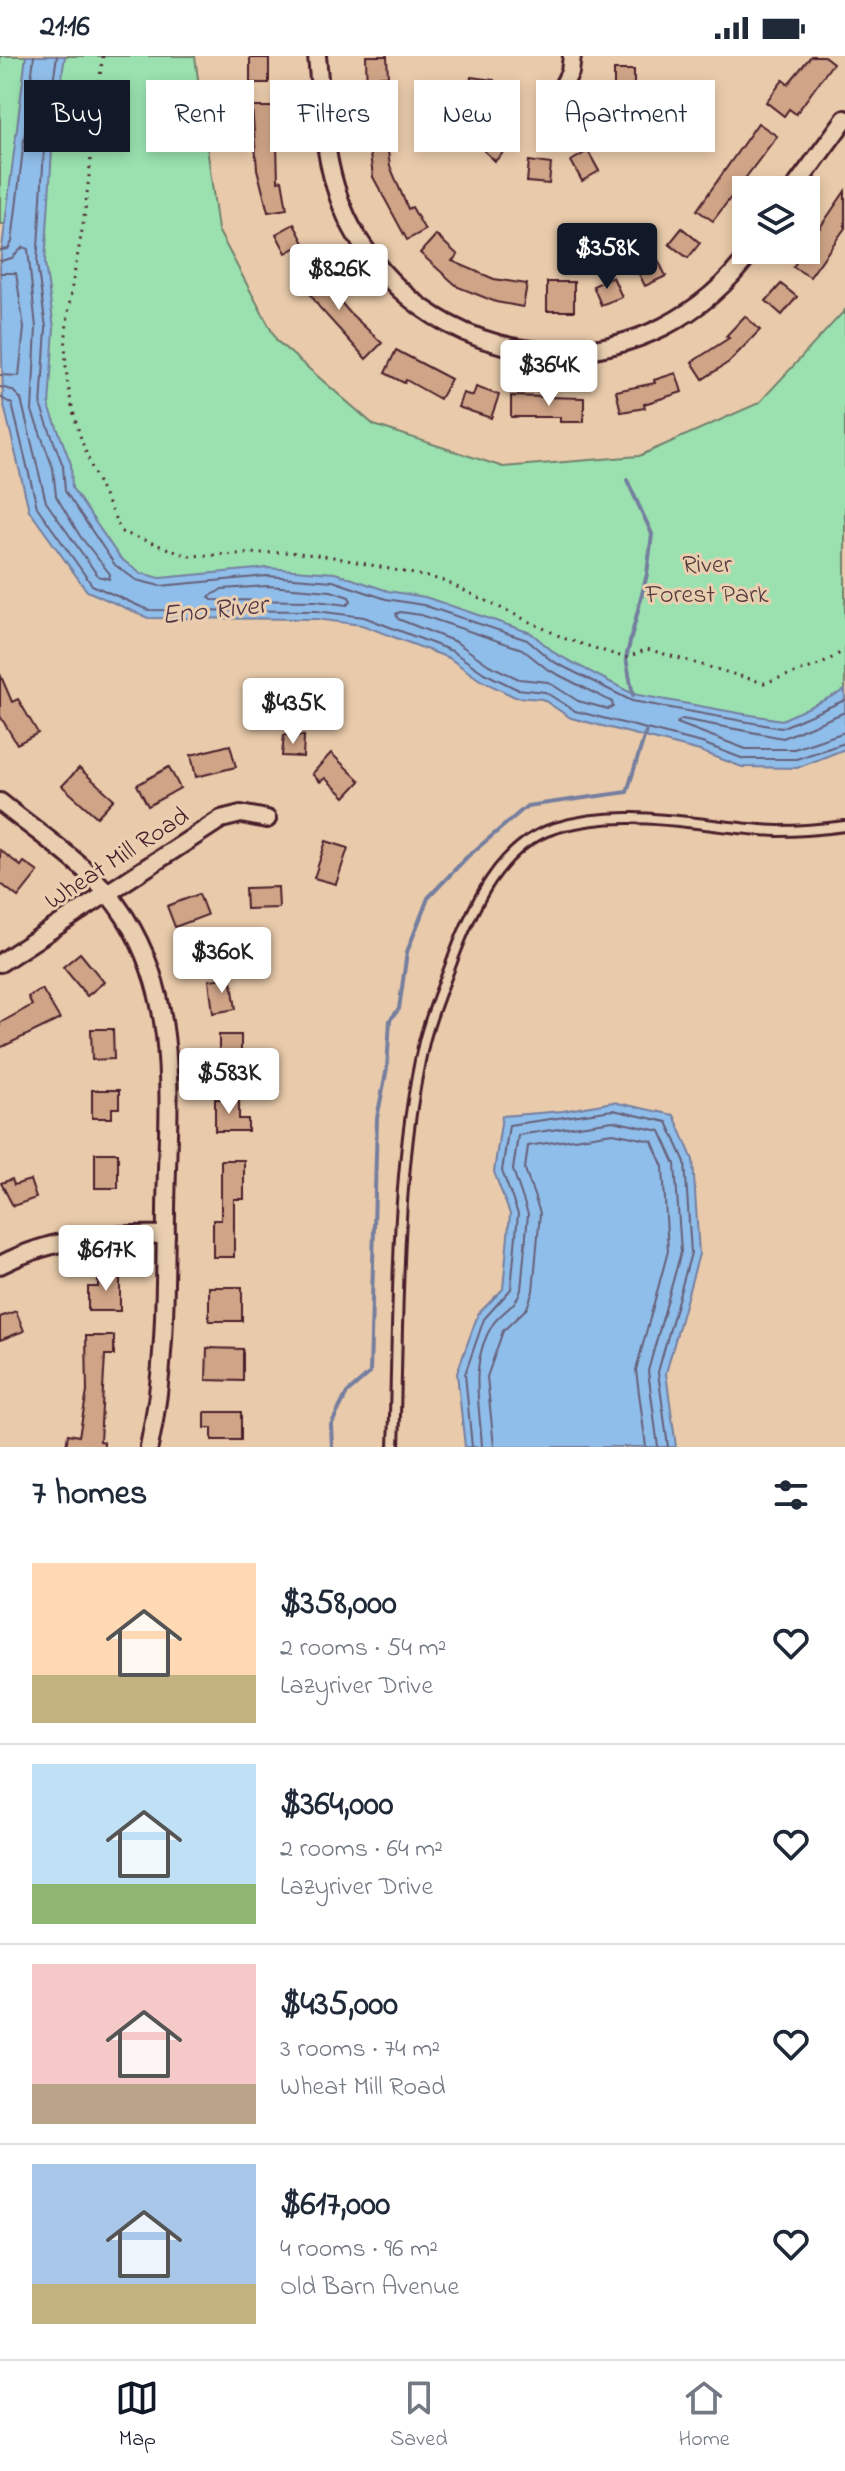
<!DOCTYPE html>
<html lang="en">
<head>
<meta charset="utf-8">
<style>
  :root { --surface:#fff; --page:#f6f6f7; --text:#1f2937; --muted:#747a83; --line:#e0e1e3; --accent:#111827 }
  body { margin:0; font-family:"Indie Flower",sans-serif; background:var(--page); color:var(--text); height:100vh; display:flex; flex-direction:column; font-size:30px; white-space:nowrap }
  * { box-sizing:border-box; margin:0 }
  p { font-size:26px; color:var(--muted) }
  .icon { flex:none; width:44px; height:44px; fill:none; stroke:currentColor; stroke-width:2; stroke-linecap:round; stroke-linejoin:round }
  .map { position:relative; height:1391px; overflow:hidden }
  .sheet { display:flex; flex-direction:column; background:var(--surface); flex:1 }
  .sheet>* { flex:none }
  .banner { position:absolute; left:24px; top:24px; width:798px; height:72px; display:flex; gap:16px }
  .tools { position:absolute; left:732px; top:120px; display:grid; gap:16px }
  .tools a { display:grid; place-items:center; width:88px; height:88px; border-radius:0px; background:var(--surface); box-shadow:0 4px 12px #0003; font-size:40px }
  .price { position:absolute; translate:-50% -68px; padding:0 18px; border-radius:8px; background:#fff; color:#222; font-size:26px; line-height:52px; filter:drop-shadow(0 2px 4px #0008) }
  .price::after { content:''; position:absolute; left:50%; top:48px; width:24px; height:18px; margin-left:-12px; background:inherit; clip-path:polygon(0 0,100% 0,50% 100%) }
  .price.active { background:var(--accent); color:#fff }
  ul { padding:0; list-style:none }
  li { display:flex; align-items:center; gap:24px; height:200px; padding:0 32px }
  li+li { border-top:2px solid var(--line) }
  li span { display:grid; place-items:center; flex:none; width:224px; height:160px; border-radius:0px; color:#555 }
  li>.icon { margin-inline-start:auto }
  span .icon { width:96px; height:96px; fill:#fffc; stroke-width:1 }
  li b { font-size:34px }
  h2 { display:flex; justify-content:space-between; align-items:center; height:96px; padding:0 32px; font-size:34px }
  .pill { padding:0 28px; border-radius:0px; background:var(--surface); box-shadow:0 4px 12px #0003; font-size:28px; line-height:72px }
  .pill.active { background:var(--accent); color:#fff }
  .status { display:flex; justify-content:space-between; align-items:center; height:56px; padding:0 40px; background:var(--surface); direction:ltr }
  .status svg { height:22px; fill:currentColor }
  .tabs { display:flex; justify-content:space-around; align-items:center; height:112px; border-top:2px solid var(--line); background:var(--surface); font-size:22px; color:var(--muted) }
  .tabs a { display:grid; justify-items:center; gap:4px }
  .tabs .active { color:var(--accent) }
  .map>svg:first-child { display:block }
</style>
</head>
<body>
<div class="status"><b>21:16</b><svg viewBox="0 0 49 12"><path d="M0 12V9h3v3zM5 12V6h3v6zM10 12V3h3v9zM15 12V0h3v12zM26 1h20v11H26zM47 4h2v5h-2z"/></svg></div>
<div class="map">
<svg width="845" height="1391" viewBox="0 0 845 1391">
  <rect width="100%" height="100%" fill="#e9cbab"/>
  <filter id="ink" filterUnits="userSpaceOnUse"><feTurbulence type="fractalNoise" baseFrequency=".0125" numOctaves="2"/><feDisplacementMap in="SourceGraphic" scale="16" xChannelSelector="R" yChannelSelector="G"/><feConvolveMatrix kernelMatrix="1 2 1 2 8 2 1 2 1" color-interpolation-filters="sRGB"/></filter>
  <g filter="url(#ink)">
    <!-- green -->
    <g fill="#9ae1af" stroke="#72806d" stroke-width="2">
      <polygon points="0,0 26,0 6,168 0,168"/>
      <polygon points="42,0 195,0 218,174 277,285 374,369 503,411 639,400 759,347 845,254 845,656 739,680 307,517 106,530 16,313"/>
    </g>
    <!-- water -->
    <g fill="#90beea" stroke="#747e9e" stroke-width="2">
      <polygon points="26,0 65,0 53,78 45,207 54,272 49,350 71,408 72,432 120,502 140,517 160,522 267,512 335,517 388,535 425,541 531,577 556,598 633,638 738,657 782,664 845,634 845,693 797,712 742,711 700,695 571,662 542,643 515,641 480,624 449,602 362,569 316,563 148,562 87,535 29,454 3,345 0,208"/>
      <polygon points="613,1046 674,1059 693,1104 699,1198 666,1317 676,1391 465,1391 457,1317 478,1258 503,1233 510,1158 494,1116 502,1060 563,1055"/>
    </g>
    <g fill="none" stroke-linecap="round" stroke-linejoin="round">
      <!-- shore -->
      <g stroke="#665f77" stroke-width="2">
        <polyline points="57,0 45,78 37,207 46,272 41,351 63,410 65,435 115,509 136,524 160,530 267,520 333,525 386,543 423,549 527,584 552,605 632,645 781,672 845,644"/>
        <polyline points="0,194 8,193 12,186 34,0"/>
        <polyline points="0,205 12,202 23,191 28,193 36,272 32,355 53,412 56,440 80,480 110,518 109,523 98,520 46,446 21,343 12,334 0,331"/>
        <polyline points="0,217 16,217 24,272 19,320 0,319"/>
        <polyline points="0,341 12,348 37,451 92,529 148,554 316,555 364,561 452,595 484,617 517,633 545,636 575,655 702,687 744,703 796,703 845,687"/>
        <polygon points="268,530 331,535 349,541 351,545 347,549 316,545 212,544 209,541 222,533"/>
        <polygon points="400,556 421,559 522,593 547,613 612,646 613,651 608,653 578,645 548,626 519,623 489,609 456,586 398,563 396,558"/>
        <polyline points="845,656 783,682 682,663 677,667 746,693 794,693 845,676"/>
        <polyline points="472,1391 465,1318 484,1263 511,1233 518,1158 502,1115 509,1069 613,1054 667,1066 685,1106 691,1197 658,1316 668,1391"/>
        <path d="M 482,1391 C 480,1349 468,1307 493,1268 C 502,1255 517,1250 521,1234 L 528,1158 L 513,1114 L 518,1079 L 613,1065 L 660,1075 L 675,1108 L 681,1196 L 648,1315 L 658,1391"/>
        <polyline points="494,1391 487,1321 503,1275 527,1252 533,1235 540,1157 525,1113 528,1090 613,1077 652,1085 663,1111 668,1195 636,1314 646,1391"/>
      </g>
      <!-- stream -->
      <g stroke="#747e9e" stroke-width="4">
        <polyline points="627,424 652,478 647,518 626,602 633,639"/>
        <polyline points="332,1391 331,1369 347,1337 370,1317 377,1062 387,1012 390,964 399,953 407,896 428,842 467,801 527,750 627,736 646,675"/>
      </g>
    </g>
    <!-- building -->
    <g fill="#cfa487" stroke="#4a1f2b" stroke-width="2">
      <polygon points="366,0 387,0 388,20 381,20 383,59 362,60 361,36 367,36"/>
      <polygon points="811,0 824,0 833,7 796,58 789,53 784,60 766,46 783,24 788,28"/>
      <rect x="250" y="2" width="19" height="25"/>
      <rect x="614" y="14" width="20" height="20"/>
      <polygon points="471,21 494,24 491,47 468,44"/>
      <polygon points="252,51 276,51 278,125 282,124 287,153 268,156 257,113"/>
      <polygon points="613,53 634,62 626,80 606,72"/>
      <polygon points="758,67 777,80 713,165 697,154"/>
      <polygon points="495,79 508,92 495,105 481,92"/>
      <polygon points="386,81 390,110 408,153 412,151 425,174 407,184 373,121 368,83"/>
      <polygon points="588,95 599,115 582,125 571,105"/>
      <polygon points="529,105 551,108 549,128 527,126"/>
      <polygon points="845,135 845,172 810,221 793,211"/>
      <polygon points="294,168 304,187 286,197 276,178"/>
      <polygon points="682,172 700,187 688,202 669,188"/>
      <polygon points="436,179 458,199 452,205 494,223 527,228 523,251 496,246 458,231 420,197"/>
      <polygon points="656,200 666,220 645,230 635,210"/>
      <polygon points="314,207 324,226 349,256 382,287 366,303 319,251 297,218"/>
      <polygon points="613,221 622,241 601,249 593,230"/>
      <rect x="547" y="226" width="27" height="29"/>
      <polygon points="781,228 797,241 782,259 766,245"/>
      <polygon points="745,260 760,274 729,306 703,323 692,306 729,282 726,280"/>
      <polygon points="396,294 451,323 440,343 406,324 404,327 385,317"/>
      <polygon points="676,317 682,336 644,348 645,352 621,356 616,335 655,327 654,324"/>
      <polygon points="476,331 499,339 491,362 458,351 463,337 473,340"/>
      <polygon points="511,340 584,342 584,366 560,366 560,361 511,361"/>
      <polygon points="0,618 12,646 18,643 38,677 17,688 0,660"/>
      <polygon points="284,679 304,680 303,701 282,700"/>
      <polygon points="230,689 236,711 196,721 191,699"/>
      <polygon points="331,697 360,725 345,741 325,722 320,726 312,718"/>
      <polygon points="169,711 180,732 148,750 137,729"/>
      <polygon points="79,712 114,743 97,761 62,730"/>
      <polygon points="326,785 348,792 336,828 314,822"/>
      <polygon points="0,794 21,810 24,806 38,816 18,841 0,827"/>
      <polygon points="278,831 279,852 246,853 245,832"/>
      <polygon points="199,838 207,859 175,871 167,850"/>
      <polygon points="80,897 104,926 87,940 63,911"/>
      <polygon points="231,921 236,953 213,957 209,924"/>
      <polygon points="42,933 60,963 0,992 0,967 32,949 28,941"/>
      <polygon points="91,973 113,973 114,1003 92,1004"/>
      <rect x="219" y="979" width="22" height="33"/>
      <polygon points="92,1034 119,1034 119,1052 112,1052 112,1062 92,1062"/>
      <polygon points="215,1043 239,1043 239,1063 248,1063 248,1075 215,1075"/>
      <rect x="95" y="1097" width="23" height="35"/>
      <polygon points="221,1104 244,1104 244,1143 234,1143 234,1201 213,1201 213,1164 221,1164"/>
      <polygon points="12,1123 14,1129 30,1124 36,1142 13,1150 1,1127"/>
      <polygon points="98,1216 120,1216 120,1255 88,1255 88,1231 98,1231"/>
      <rect x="209" y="1231" width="33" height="34"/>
      <polygon points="16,1255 24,1275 0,1284 0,1261"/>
      <polygon points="86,1280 114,1280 114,1299 105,1299 100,1385 104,1386 104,1391 66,1391 68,1378 79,1380 87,1336"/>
      <polygon points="207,1292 243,1293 243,1325 206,1324"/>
      <polygon points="205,1356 241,1356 241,1384 212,1384 212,1372 205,1372"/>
    </g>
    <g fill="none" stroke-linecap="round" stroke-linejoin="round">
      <defs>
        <path id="lane" d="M 394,1391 C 399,1257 394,1118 424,986 C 431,957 444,928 454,900 C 473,850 500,789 555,772 C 628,749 705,772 778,775 C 801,775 823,773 845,770"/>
        <g id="street">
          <path d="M 317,0 C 323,65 324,131 361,187 C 453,329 654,332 752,194"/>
          <polyline points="556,44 570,16 572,0"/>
          <polyline points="793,134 845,63"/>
          <path d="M 0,746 C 44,782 94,812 125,861 C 182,951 167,1054 166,1156 C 165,1235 166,1313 149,1391"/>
          <polyline points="0,907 221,763 241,758 267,763"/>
          <path d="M 0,1209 C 54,1181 106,1178 166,1179"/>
        </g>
      </defs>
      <!-- lane casing -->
      <use href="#lane" stroke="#4a1f2b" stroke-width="14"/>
      <!-- street casing -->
      <use href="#street" stroke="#4a1f2b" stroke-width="22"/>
      <!-- path -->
      <path stroke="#4a1f2b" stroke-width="3" stroke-dasharray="2 6" stroke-linecap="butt" d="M 103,0 C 95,49 92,97 86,146 C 81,190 69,234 66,279 C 61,348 91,416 122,476 L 188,500 L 289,496 L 333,501 L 442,524 L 566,583 L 626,602 L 647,593 L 764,627 L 822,608 L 845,594"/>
      <!-- lane -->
      <use href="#lane" stroke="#e9cfb0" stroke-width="8"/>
      <!-- street -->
      <use href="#street" stroke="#e9cfb0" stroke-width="16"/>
    </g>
  </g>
  <g text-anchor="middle" stroke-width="6" stroke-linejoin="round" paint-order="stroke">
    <!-- park labels -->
    <g font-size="26" fill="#563c3f" stroke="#e9cfb0">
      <text x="707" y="516">River<tspan x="707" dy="30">Forest Park</tspan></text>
    </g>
    <!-- street labels -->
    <g font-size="26" fill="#4a1f2b" stroke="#e9cfb0">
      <text transform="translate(116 801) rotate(-33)" y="9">Wheat Mill Road</text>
    </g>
    <!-- water labels -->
    <g font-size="28" font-style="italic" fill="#543748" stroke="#e9cfb0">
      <text transform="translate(214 552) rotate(-6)" y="10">Eno River</text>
    </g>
  </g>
</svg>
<div class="tools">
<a><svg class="icon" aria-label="layers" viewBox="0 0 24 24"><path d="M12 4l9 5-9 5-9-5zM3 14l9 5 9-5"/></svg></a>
</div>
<b class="price active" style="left:607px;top:235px">$358K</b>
<b class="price" style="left:339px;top:256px">$826K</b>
<b class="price" style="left:549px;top:352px">$364K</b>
<b class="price" style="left:293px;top:690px">$435K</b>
<b class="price" style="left:222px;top:939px">$360K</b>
<b class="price" style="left:229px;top:1060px">$583K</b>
<b class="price" style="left:106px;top:1237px">$617K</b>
<div class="banner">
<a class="pill active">Buy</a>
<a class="pill">Rent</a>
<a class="pill">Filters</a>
<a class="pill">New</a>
<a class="pill">Apartment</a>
</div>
</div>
<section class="sheet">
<h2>7 homes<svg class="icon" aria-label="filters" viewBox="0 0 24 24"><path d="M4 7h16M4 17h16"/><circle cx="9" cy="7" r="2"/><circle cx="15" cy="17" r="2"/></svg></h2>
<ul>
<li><span style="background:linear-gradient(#ffd9b3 70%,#c2b280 0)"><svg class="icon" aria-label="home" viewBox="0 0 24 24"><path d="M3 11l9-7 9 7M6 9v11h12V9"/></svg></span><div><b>$358,000</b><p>2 rooms · 54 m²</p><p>Lazyriver Drive</p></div><svg class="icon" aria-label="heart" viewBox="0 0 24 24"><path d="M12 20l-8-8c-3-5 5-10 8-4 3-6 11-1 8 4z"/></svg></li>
<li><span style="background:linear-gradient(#bfe0f5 75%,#8fb573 0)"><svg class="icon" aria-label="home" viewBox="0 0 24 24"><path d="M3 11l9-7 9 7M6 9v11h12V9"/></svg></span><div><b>$364,000</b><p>2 rooms · 64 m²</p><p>Lazyriver Drive</p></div><svg class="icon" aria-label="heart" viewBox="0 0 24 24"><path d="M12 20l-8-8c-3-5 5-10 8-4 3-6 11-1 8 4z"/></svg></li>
<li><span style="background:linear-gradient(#f6c9c9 75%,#b9a48a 0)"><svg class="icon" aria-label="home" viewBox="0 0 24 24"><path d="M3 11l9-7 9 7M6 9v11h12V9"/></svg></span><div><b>$435,000</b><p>3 rooms · 74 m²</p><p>Wheat Mill Road</p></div><svg class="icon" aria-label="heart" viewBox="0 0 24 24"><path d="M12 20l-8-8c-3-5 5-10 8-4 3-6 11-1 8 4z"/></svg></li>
<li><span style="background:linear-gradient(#a9c7e8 75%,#c2b280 0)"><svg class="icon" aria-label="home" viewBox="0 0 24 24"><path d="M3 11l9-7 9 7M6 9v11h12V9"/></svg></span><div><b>$617,000</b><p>4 rooms · 96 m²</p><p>Old Barn Avenue</p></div><svg class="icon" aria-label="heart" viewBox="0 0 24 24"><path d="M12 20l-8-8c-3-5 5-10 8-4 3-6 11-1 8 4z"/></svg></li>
</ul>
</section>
<nav class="tabs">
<a class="active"><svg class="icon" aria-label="map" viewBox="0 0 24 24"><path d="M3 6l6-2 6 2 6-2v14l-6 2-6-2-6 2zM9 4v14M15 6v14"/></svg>Map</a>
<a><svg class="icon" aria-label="saved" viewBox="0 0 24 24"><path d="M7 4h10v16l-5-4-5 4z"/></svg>Saved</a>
<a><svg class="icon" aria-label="home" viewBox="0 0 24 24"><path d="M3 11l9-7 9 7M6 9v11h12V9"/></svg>Home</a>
</nav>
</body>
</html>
